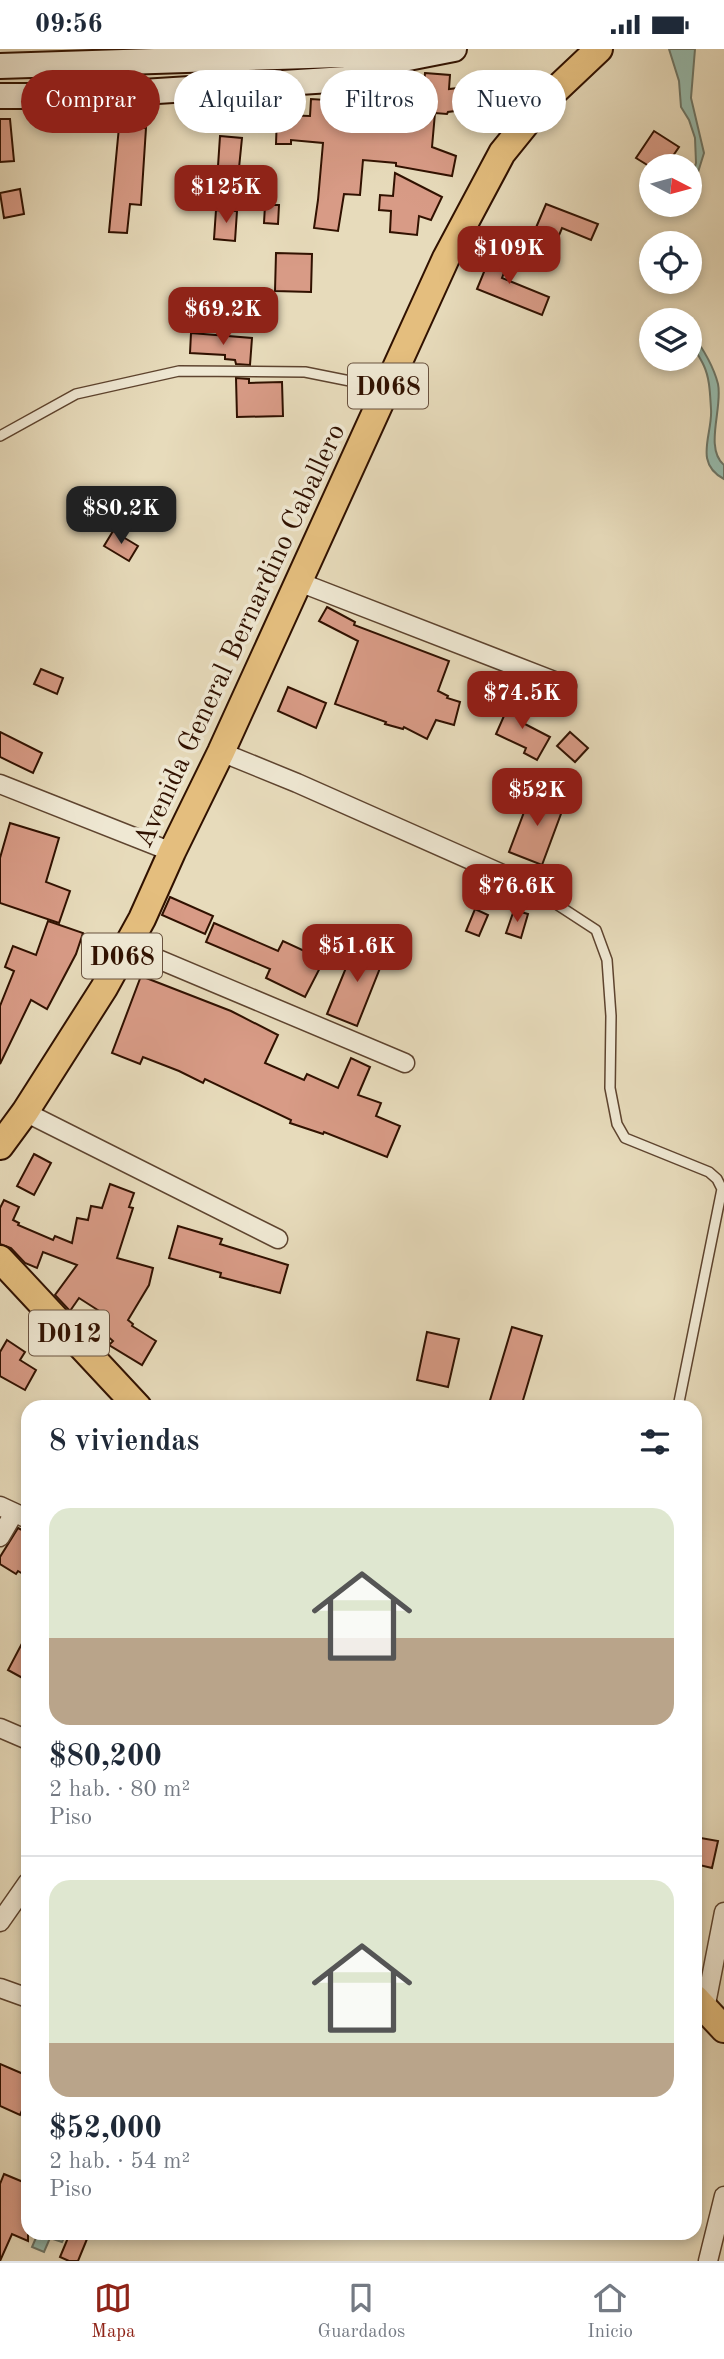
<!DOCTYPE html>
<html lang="es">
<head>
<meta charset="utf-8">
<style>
  :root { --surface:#fff; --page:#f6f6f7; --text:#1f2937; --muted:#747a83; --line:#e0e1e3; --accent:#8f2418 }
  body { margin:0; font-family:"Old Standard TT",serif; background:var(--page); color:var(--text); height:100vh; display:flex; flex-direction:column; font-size:26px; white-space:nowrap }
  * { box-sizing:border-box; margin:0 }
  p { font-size:23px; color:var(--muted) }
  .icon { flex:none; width:38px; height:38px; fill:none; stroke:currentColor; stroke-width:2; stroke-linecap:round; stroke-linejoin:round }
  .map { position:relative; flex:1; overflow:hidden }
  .details { position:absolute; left:21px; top:1351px; width:681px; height:840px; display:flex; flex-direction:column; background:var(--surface); border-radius:21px; box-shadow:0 4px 10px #0003 }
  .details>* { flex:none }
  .guide { position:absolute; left:21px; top:21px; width:682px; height:63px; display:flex; gap:14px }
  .needle { width:46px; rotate:96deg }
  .buttons { position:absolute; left:639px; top:105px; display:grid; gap:14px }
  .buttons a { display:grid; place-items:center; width:63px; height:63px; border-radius:50%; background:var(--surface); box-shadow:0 4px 10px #0003; font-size:35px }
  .price { position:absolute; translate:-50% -60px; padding:0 16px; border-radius:14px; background:var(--accent); color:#fff; font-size:23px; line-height:46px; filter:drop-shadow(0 2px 4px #0008) }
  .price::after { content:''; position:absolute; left:50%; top:42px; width:21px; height:16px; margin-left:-10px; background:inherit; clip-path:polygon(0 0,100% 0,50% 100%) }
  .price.current { background:#222; color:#fff }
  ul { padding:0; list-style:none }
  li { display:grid; align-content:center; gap:14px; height:371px; padding:0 28px }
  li+li { border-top:2px solid var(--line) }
  li span { display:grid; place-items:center; height:217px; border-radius:21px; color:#555 }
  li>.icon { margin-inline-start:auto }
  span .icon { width:126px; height:126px; fill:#fffc; stroke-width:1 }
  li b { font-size:30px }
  h2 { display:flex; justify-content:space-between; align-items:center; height:84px; padding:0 28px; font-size:30px }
  .pill { padding:0 24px; border-radius:32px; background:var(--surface); box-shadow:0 4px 10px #0003; font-size:24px; line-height:63px }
  .pill.current { background:var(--accent); color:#fff }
  .status { display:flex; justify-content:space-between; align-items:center; height:49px; padding:0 35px; background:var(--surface); direction:ltr }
  .status svg { height:19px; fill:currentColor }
  .dock { display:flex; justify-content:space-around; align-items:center; height:98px; border-top:2px solid var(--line); background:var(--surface); font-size:19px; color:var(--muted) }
  .dock a { display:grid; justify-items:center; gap:4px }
  .dock .current { color:var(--accent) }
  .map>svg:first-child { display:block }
</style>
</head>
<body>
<div class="status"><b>09:56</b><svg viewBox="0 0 49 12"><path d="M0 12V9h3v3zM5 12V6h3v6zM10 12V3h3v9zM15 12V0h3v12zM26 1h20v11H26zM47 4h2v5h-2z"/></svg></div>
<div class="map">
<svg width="724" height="2212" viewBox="0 0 724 2212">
  <rect width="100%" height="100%" fill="#e7dbbb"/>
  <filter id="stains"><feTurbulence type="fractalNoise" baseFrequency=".00286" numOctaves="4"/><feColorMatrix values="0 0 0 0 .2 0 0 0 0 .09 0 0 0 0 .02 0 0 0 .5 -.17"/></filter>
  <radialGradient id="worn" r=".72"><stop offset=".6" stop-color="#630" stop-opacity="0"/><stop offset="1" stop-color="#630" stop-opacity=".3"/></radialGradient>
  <!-- water -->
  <g fill="#97bbad" stroke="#6e7768" stroke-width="2">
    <polygon points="669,0 695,0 691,49 704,104 690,149 690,135 696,114 695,89 689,71 681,58 679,32"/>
    <path d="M 690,282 C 702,298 713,315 718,335 C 723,359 704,399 724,416 L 724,430 C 693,414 713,385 711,360 C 710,346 710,330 704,317 C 698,304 689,295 690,282 Z"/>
    <polygon points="38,2184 64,2184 66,2185 62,2193 50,2189 44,2203 32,2198"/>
  </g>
  <!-- building -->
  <g fill="#d89b86" stroke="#301100" stroke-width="2">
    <polygon points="425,24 450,26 449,40 492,35 494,57 448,63 447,65 435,64 432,98 456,107 452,127 396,117 396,114 363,111 360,146 344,145 338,182 314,179 318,151 323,94 291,91 291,95 276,95 277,66 310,67 311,50 326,51 326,46 352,44 362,44 361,55 397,57 398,54 422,56"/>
    <polygon points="0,70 10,70 14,112 0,113"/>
    <polygon points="119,78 146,79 141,156 130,155 127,184 109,183"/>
    <polygon points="654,82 679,98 666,117 649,117 636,109"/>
    <polygon points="220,87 242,89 239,119 218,117"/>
    <polygon points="395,124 442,148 431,171 419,167 417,186 390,183 391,162 379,161 380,146 393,147"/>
    <polygon points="20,140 24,165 4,169 0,144"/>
    <polygon points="546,155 598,175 591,191 562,179 555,196 532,188"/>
    <polygon points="265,156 279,156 278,175 264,174"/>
    <polygon points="216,161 237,162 235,192 214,190"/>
    <polygon points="493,201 510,208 502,229 549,248 542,266 477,240"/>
    <polygon points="276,204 312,205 311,243 275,242"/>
    <polygon points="191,284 252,289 250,316 236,315 235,311 225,310 225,306 190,304"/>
    <polygon points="236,329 249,330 249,334 282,333 283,367 237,368"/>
    <polygon points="113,482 138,497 129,512 104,497"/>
    <polygon points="327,558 355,573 354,576 449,612 438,642 448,647 447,649 460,653 454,676 436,671 427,690 404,678 403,680 385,675 386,673 335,655 358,592 319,572"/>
    <polygon points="41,620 63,629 57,645 34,635"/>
    <polygon points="288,638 326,654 316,679 278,662"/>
    <polygon points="511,651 528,658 521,673 550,688 537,711 524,704 526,699 496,685"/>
    <polygon points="0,683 42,704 33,724 0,708"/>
    <polygon points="570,683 588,699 575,713 557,697"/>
    <polygon points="532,742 565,754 542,816 509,803"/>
    <polygon points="10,774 59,789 46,833 70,842 59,874 0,854 0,809"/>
    <polygon points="170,848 213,867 205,885 162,866"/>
    <polygon points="475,860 488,866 479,887 466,882"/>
    <polygon points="514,861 528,865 521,889 506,884"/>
    <polygon points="48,872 83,884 76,905 47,960 31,951 0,1015 0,957 14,922 5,918 13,897 36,906"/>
    <polygon points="214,874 278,902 283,892 324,911 305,948 266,929 270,920 206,893"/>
    <polygon points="357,892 386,904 357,977 327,965"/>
    <polygon points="141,927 231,962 278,986 265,1014 304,1031 307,1025 338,1039 351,1009 370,1018 358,1046 381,1054 376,1067 400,1077 387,1108 324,1083 323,1085 290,1074 291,1071 205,1030 203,1034 179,1022 143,1008 140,1015 112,1004"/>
    <polygon points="34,1105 51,1114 34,1146 17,1137"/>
    <polygon points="110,1135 134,1144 129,1158 133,1159 117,1209 153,1219 149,1236 128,1271 133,1275 132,1277 156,1292 142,1316 109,1296 113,1292 98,1279 107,1267 79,1249 70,1262 55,1246 77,1216 43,1203 37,1219 25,1214 11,1199 0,1195 0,1159 4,1151 19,1158 13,1171 19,1174 18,1176 53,1191 55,1187 72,1194 77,1169 88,1171 91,1157 102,1159"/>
    <polygon points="178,1177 222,1190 220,1195 288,1216 280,1244 220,1228 221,1224 169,1209"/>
    <polygon points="512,1278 542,1287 521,1358 488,1358"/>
    <polygon points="427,1283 459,1290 448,1338 417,1331"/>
    <polygon points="7,1291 25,1303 20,1311 36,1321 25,1341 0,1327 0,1303"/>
    <polygon points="18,1479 28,1484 28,1528 18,1522 16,1525 0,1515 0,1508"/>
    <polygon points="28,1583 28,1632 8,1621"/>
    <polygon points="695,1788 718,1792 712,1819 695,1815"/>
    <polygon points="0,2015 28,2027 28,2048 20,2066 0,2057"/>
    <polygon points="4,2125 28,2135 28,2192 12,2185 0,2212 0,2135"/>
    <polygon points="70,2184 87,2190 78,2212 69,2212 60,2208"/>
  </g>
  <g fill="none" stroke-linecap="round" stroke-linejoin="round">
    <defs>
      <g id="lane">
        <polyline points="0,387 76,345 179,322 305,323 385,339"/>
        <polyline points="527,836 596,881 607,911 611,967 610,1039 617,1075 625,1089 709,1123 717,1130 722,1140 678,1358"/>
      </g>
      <g id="street">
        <polyline points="299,533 567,637"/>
        <polyline points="221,703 297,734 527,836"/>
        <polyline points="0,735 172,803"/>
        <polyline points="127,897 405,1014"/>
        <polyline points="25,1063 278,1190"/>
        <polyline points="0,1457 28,1470"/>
        <polyline points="0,1488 14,1464"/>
        <polyline points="0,1679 28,1691"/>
        <polyline points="0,1873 28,1833"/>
        <polyline points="0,1939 28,1949"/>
        <polyline points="705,1960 724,1863"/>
        <polyline points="708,2212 724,2147"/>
      </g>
      <g id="secondary">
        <polyline points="0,17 339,6 390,10"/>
        <polyline points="0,47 79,47 346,30 398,11 454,0"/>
      </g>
      <g id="primary">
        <polyline points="0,1097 25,1063 104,939 142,870 172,803 221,703 446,209 502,104 544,52 599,0"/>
        <polyline points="0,1210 138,1358"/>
        <polyline points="695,1949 724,1980"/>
      </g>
    </defs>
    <!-- lane casing -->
    <use href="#lane" stroke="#5e442f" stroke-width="12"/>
    <!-- street casing -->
    <use href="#street" stroke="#5e442f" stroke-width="21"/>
    <!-- secondary casing -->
    <use href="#secondary" stroke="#301100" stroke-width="28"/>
    <!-- primary casing -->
    <use href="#primary" stroke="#301100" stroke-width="30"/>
    <!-- lane -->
    <use href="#lane" stroke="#efe8d3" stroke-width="9"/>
    <!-- street -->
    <use href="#street" stroke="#efe8d3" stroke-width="18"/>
    <!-- secondary -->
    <use href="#secondary" stroke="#efe8d3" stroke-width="24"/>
    <!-- primary -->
    <use href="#primary" stroke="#e4be7e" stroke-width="26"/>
  </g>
  <g text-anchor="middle" stroke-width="7" stroke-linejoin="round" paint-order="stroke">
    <!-- shield labels -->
    <g fill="#efe8d3" stroke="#69523f" stroke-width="2">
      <rect x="348" y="314.5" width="80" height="45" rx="5"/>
      <rect x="82" y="884.5" width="80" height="45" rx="5"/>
      <rect x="29" y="1261.5" width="80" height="45" rx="5"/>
    </g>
    <g font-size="26" font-weight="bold" fill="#301100">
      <text x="388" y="346">D068</text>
      <text x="122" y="916">D068</text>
      <text x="69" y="1293">D012</text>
    </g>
    <!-- street labels -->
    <g font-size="28" fill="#301100" stroke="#efe8d3">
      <text transform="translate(238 586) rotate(-65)" y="10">Avenida General Bernardino Caballero</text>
    </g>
  </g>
  <rect width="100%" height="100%" filter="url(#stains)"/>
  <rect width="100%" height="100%" fill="url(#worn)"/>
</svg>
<div class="buttons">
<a><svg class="needle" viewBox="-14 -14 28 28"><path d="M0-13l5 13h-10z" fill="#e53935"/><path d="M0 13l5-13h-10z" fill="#747a83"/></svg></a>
<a><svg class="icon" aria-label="locate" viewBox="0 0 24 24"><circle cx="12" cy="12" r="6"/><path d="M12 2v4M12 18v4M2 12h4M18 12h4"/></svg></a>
<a><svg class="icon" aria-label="layers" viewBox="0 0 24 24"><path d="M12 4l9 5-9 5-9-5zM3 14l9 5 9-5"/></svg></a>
</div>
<b class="price" style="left:226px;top:176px">$125K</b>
<b class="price" style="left:509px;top:237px">$109K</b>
<b class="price" style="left:223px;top:298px">$69.2K</b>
<b class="price current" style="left:121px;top:497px">$80.2K</b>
<b class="price" style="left:522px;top:682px">$74.5K</b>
<b class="price" style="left:537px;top:779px">$52K</b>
<b class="price" style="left:517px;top:875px">$76.6K</b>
<b class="price" style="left:357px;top:935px">$51.6K</b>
<div class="guide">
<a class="pill current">Comprar</a>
<a class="pill">Alquilar</a>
<a class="pill">Filtros</a>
<a class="pill">Nuevo</a>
</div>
<section class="details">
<h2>8 viviendas<svg class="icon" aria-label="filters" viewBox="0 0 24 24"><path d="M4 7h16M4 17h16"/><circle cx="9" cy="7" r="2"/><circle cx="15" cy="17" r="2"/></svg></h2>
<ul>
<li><span style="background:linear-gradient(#dfe7d0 60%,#b9a48a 0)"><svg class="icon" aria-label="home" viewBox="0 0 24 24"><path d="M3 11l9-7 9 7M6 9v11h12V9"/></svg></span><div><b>$80,200</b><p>2 hab. · 80 m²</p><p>Piso</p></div></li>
<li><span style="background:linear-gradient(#dfe7d0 75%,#b9a48a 0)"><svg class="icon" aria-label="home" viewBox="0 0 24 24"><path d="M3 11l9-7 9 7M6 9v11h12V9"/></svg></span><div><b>$52,000</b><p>2 hab. · 54 m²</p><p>Piso</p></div></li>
</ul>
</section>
</div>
<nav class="dock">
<a class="current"><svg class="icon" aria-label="map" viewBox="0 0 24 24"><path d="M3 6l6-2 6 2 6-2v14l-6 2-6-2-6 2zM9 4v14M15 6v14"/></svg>Mapa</a>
<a><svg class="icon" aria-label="saved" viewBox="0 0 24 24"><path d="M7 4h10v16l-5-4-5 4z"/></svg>Guardados</a>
<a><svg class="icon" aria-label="home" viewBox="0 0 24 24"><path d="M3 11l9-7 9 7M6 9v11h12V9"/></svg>Inicio</a>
</nav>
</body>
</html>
